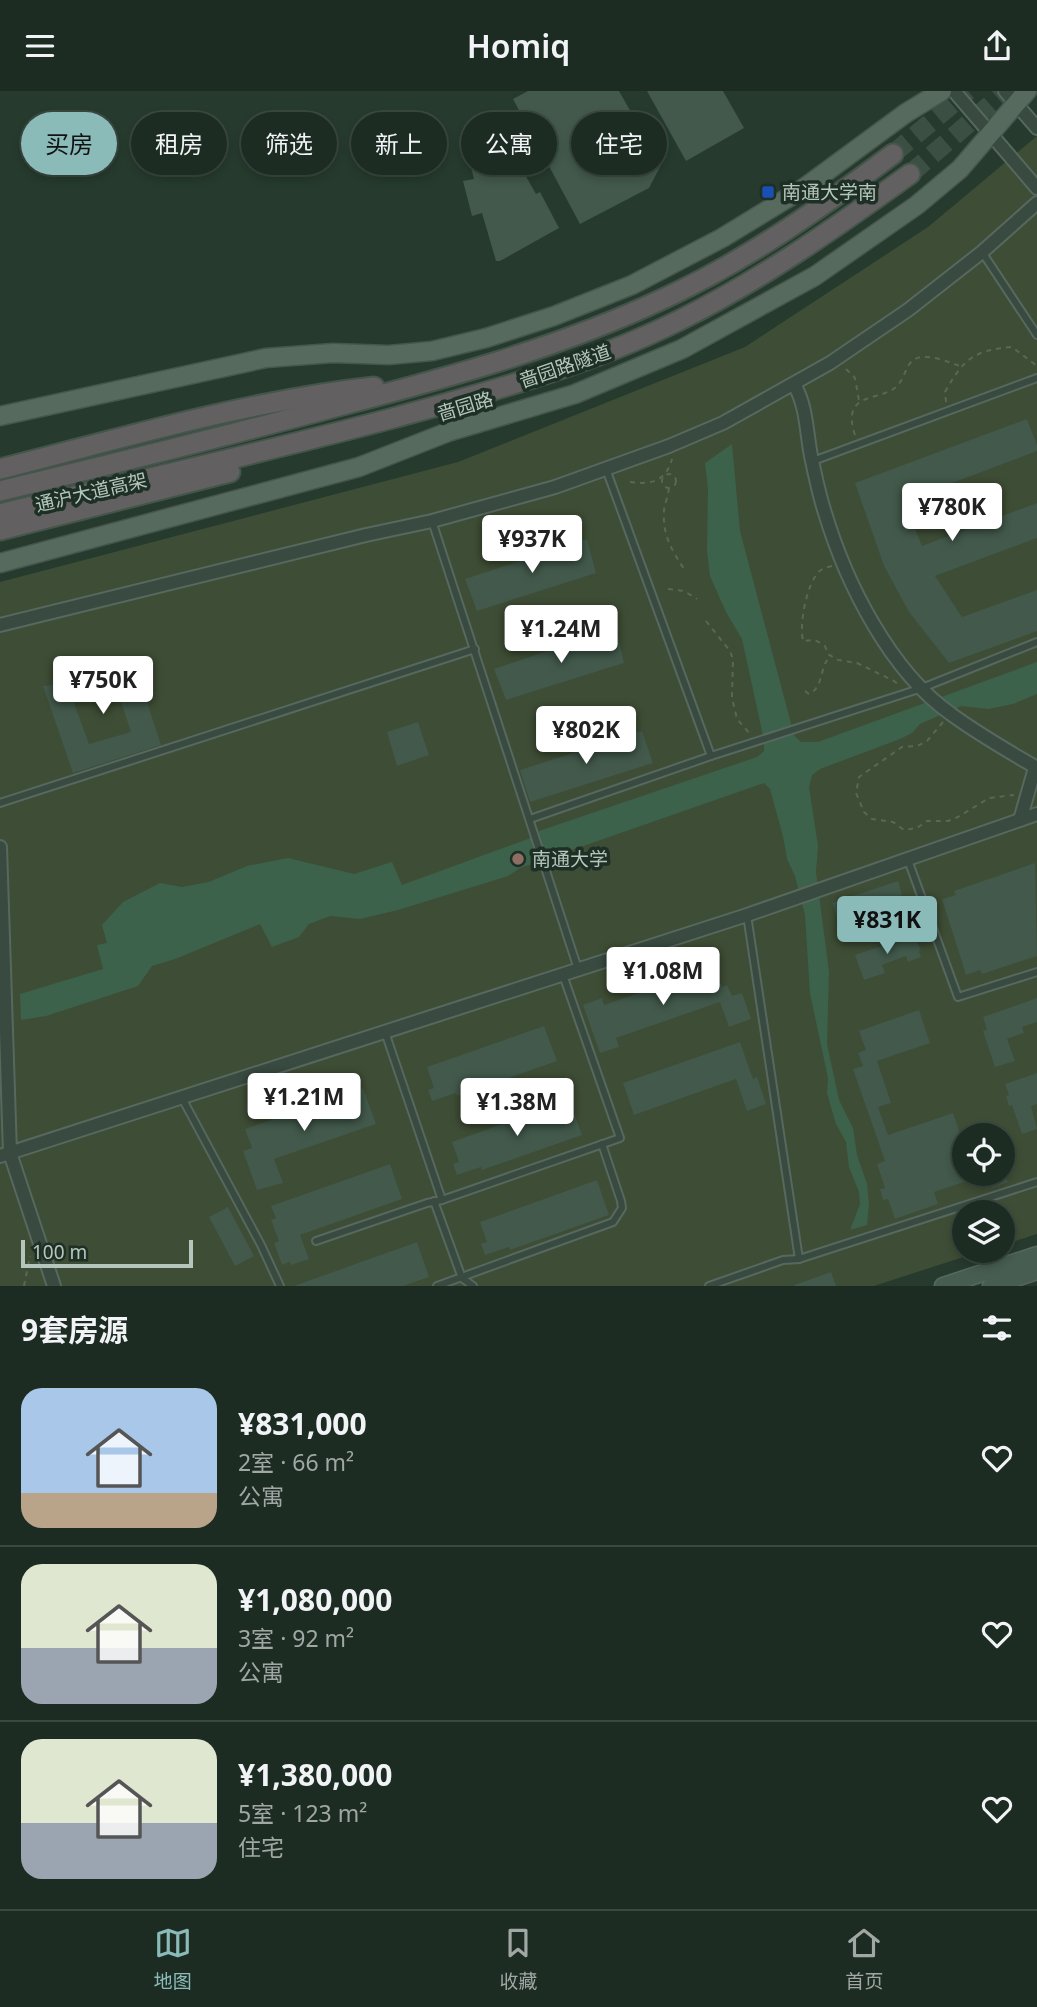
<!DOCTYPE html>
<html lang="zh">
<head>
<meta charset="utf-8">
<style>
  :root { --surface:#1c2c22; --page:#25342a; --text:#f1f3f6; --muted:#a0a7a5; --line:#3a4840; --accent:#8bbbb9 }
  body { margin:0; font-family:"Noto Sans","Noto Sans SC",sans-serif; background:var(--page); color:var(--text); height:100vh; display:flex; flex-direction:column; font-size:26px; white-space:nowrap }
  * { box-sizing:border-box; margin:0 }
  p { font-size:23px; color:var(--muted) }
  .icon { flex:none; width:38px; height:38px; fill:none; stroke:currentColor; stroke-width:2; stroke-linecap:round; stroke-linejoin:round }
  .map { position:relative; height:1195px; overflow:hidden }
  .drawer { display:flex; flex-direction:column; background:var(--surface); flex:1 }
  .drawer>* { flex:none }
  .guide { position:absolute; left:21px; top:21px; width:996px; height:63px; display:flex; gap:14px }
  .fabs { position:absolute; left:952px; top:1032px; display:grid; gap:14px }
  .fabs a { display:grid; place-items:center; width:63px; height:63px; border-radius:50%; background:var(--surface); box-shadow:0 4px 10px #0003,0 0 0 2px var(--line); font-size:35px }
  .scale { position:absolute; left:21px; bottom:18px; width:172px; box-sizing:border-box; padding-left:7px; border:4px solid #b5c6bc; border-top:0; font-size:19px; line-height:24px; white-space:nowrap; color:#b5c6bc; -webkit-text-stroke:5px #1e2f25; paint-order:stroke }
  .price { position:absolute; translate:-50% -60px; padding:0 16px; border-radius:7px; background:#fff; color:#222; font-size:23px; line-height:46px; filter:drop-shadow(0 2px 4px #0008) }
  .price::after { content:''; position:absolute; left:50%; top:42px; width:21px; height:16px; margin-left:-10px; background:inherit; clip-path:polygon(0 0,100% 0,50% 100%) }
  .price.selected { background:var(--accent); color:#111 }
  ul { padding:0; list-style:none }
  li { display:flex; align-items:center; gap:21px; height:175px; padding:0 21px }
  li+li { border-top:2px solid var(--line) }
  li span { display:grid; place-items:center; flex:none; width:196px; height:140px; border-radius:21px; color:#555 }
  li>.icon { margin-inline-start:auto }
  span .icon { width:84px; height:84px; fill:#fffc; stroke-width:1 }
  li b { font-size:30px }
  h2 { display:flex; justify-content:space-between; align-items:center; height:84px; padding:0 21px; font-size:30px }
  .chip { padding:0 24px; border-radius:32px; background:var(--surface); box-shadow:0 4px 10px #0003,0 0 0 2px var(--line); font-size:24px; line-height:63px }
  .chip.selected { background:var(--accent); color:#111 }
  header { display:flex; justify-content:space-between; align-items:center; height:91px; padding:0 21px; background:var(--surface); font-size:32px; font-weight:600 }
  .menu { display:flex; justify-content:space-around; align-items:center; height:98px; border-top:2px solid var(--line); background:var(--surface); font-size:19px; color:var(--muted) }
  .menu a { display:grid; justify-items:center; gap:4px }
  .menu .selected { color:var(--accent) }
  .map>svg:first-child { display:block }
</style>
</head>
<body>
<header><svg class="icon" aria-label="menu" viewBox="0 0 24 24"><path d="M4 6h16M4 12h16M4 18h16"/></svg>Homiq<svg class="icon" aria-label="share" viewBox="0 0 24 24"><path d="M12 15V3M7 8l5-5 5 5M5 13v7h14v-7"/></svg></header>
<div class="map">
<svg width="1037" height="1195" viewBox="0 0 1037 1195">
  <rect width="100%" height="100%" fill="#263a2d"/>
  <!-- green -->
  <path fill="#3e4d35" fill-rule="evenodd" d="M 1037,45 L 1037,1143 L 1003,1154 L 1003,1122 L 964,1122 L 964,1160 L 982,1160 L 874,1195 L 0,1195 L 0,491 L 458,371 L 745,256 L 928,136 ZM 964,1045 L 1003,1045 L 1003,1083 L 964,1083 Z"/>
  <!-- water -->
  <polygon fill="#3d624b" points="732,353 740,440 794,644 801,651 818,651 1037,571 1037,603 1013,613 988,618 961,615 920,633 912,642 900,648 820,678 812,684 809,696 818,755 816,781 829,881 827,953 839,1009 853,1037 857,1064 867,1093 869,1114 867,1134 850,1139 860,1113 859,1101 849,1076 846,1051 836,1033 827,1002 828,987 810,902 805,824 795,785 787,768 783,745 770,698 764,692 520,777 508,785 398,819 360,828 330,825 309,833 299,846 272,856 260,833 175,868 152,875 138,895 46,925 21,929 20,903 103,878 97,854 107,852 102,834 123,811 160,792 182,796 209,791 247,775 288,767 354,783 392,771 402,794 539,744 539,740 757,666 764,660 764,649 742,548 726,521 710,485 707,460 708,398 705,372"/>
  <!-- building -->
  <g fill="#42594b" fill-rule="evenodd">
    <polygon points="528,0 619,0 661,74 649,97 580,133 513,8"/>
    <polygon points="647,0 723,0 744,37 686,70"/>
    <polygon points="494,29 536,103 540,101 559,137 500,170 496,170 482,122 472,125 463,90 474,88 468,64 459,48"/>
    <polygon points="1027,328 1037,354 1037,360 904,410 922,455 1037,412 1037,447 935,485 962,526 1037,499 1037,540 949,572 909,521 884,475 855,392"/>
    <polygon points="587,448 596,482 477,520 465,488"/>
    <polygon points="616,537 624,572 506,609 494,578"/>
    <path d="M 132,566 L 161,654 L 73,682 L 43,595 L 66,592 ZM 117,599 L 131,641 L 89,653 L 74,612 Z"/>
    <polygon points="418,631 429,664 397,675 387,641"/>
    <polygon points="642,640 653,672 530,711 520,679"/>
    <polygon points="1035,772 1037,865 982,883 980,879 966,884 942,808 956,804 954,800"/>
    <polygon points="898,790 902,804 837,826 832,812"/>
    <polygon points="913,844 921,859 919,860 921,866 908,871 906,865 882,874 885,882 864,889 855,864"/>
    <polygon points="715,876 722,896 727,894 732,905 742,902 751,928 729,936 720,911 616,947 619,956 600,962 583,914 602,907 604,914"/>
    <polygon points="1037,907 1037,931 1022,936 1024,942 1007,948 1015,970 995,976 983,940 987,939 983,926"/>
    <polygon points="919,919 930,952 877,970 891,1012 878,1016 888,1044 953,1022 964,1054 964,1091 934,1101 938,1113 895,1128 888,1108 883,1109 880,1098 885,1097 877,1073 885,1070 853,978 863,975 858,962 866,959 859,940"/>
    <polygon points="544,935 557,970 457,1005 456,1002 432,1010 428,999 434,997 427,976"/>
    <polygon points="740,951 753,988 757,986 766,1013 747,1020 736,988 634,1024 623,992"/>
    <polygon points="1037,982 1037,1013 1031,1015 1037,1038 1022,1043 1012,1014 1009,1015 1006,1005 1009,1004 1005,993"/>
    <polygon points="363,997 376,1033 274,1068 283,1092 257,1099 243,1060 252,1057 245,1038"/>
    <polygon points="569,1009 582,1044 482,1079 481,1076 457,1084 453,1073 459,1071 452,1051"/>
    <polygon points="390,1073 402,1108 300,1144 309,1168 291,1174 290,1171 282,1174 274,1152 279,1150 271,1129 276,1127 271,1115"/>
    <polygon points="987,1083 1005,1083 1008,1091 992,1097"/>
    <polygon points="597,1089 609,1124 510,1159 509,1156 485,1164 481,1153 487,1151 480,1131"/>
    <polygon points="228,1116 254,1165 235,1175 209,1126"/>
    <polygon points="417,1151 429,1186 403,1195 294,1195"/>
    <polygon points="831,1181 836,1195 795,1195 794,1194"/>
  </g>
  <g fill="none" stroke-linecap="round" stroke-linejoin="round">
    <!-- trunk-tunnel -->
    <g stroke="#3b4f42" stroke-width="19" stroke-dasharray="19 10" stroke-linecap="butt">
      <polyline points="893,63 968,0"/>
      <polyline points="910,83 1006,0"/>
    </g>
    <defs>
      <g id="service">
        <polyline points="982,161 1037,244"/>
        <polyline points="813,370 1037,287"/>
        <polyline points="606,378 711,665"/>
        <polyline points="432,430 578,878"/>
        <polyline points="0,712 475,558"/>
        <polyline points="530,728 711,665 922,597 1037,551"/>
        <polyline points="908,769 958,906 1037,881"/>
        <polyline points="747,824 799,1168"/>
        <polyline points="385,941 442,1109 620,1047 563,884"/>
        <polyline points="182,1007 261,1154 280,1195"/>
        <polyline points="434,1110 462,1187 473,1195"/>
        <polyline points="316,1150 427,1112 442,1109"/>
        <polyline points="437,1195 613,1131 622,1117 621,1110 602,1053"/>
        <polyline points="709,1195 783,1169 799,1168 1037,1091"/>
      </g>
      <g id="minor">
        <polyline points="954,0 1037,97"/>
        <polyline points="1005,0 1037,37"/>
        <path d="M 794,293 C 807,316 806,339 811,365 C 815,384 819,404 825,422 C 846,492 890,580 951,623 C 978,643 1008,660 1037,677"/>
        <polyline points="0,534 366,444 432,430 555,396 669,355 723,332 830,272 908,219 982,161 1037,112"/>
        <polyline points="1020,729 1035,677"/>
        <polyline points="0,756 10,1062 54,1195"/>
        <polyline points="0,1065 747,824 1037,723"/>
      </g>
      <g id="secondary">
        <polyline points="943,1195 1037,1164"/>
        <polyline points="991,1195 1037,1180"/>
      </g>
      <g id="primary">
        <polyline points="0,325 266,267 333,262 389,264 432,260 486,247 554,225 632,194 722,147 804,97 906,22 942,0"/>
        <polyline points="0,472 359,376 448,341 575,303 682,258 815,185 917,114 960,78 1027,0"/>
      </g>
      <g id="trunk">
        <path d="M 0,378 C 123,347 247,310 374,296"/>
        <path d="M 0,400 C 113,373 226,345 339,315 C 450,286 561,256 665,207 C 747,169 821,117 893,63"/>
        <path d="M 0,423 C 132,391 265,361 397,326 C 492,300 589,274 678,230 C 761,189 835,137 910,83"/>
        <polyline points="0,439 230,381"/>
      </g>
    </defs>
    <!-- service casing -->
    <use href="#service" stroke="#57685e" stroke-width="10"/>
    <!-- minor casing -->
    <use href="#minor" stroke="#57685e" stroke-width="16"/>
    <!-- secondary casing -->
    <use href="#secondary" stroke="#57685e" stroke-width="19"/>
    <!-- primary casing -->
    <use href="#primary" stroke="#45564c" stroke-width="21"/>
    <!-- trunk casing -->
    <use href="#trunk" stroke="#44554b" stroke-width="23"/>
    <!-- path -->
    <g stroke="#586856" stroke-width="2" stroke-dasharray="5 5" stroke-linecap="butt">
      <polyline points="846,278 855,287 859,310"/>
      <path d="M 946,311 L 945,301 C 963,269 973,259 1012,256 L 1037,275"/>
      <path d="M 855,344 C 840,298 882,312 898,294 C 907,284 905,268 922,266 C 934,265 948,271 960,275"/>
      <circle cx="669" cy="390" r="7"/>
      <path d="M 630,391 C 652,394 666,390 672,368"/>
      <path d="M 669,397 C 668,405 665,412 664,419 C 662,445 673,461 686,481"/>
      <path d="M 832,475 C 828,476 824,477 821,479 C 807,489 799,533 803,550 L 815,549 L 825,555 L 828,563 L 838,569 L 857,572 L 894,590 L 899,594"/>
      <polyline points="668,498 684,500 697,508"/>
      <polyline points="706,530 730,560 733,568 732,607 737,628 751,644"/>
      <path d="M 805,600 L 809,603 C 824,596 819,577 830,565"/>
      <polyline points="943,631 927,650 917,655 902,656 859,686 856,702 864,721 872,728 893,731 904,739 917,737 927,730 948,730 958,726 989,707 1014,704"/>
      <polyline points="24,1195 30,1165"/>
    </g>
    <!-- service -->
    <use href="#service" stroke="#394a40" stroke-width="6"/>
    <!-- minor -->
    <use href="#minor" stroke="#394a40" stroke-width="12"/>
    <!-- secondary -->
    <use href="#secondary" stroke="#485d51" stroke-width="16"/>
    <!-- primary -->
    <use href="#primary" stroke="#576a5e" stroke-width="18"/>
    <!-- trunk -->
    <use href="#trunk" stroke="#636062" stroke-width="19"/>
  </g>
  <!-- markers -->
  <rect fill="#1a4fb4" stroke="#1e2f25" stroke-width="2.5" x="761" y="94" width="14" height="14" rx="3.5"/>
  <circle fill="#8d6e63" stroke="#1e2f25" stroke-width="2.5" cx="518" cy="768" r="7"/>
  <g text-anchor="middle" stroke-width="7" stroke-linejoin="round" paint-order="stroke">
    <!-- poi labels -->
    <g font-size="19" fill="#b5c6bc" stroke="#1e2f25" text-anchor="start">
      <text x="782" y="108">南通大学南</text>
      <text x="532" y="775">南通大学</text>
    </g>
    <!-- street labels -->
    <g font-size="19" fill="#b5c6bc" stroke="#1e2f25">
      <text transform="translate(565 275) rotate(-19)" y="7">啬园路隧道</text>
      <text transform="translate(465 315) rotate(-17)" y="7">啬园路</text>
      <text transform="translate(91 401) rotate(-13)" y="7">通沪大道高架</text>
    </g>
  </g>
</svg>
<div class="fabs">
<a><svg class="icon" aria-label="locate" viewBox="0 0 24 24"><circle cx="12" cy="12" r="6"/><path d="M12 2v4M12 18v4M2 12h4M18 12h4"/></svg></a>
<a><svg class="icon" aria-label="layers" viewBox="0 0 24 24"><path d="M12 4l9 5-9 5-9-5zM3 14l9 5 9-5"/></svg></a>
</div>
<div class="scale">100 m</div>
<b class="price" style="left:952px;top:452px">¥780K</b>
<b class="price" style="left:532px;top:484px">¥937K</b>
<b class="price" style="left:561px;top:574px">¥1.24M</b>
<b class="price" style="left:103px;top:625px">¥750K</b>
<b class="price" style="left:586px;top:675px">¥802K</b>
<b class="price selected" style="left:887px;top:865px">¥831K</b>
<b class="price" style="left:663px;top:916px">¥1.08M</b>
<b class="price" style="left:304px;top:1042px">¥1.21M</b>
<b class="price" style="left:517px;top:1047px">¥1.38M</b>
<div class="guide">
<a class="chip selected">买房</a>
<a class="chip">租房</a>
<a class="chip">筛选</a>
<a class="chip">新上</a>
<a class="chip">公寓</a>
<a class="chip">住宅</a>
</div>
</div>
<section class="drawer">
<h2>9套房源<svg class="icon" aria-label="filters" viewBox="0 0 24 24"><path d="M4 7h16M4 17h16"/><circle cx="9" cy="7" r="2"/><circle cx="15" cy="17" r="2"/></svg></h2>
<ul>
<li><span style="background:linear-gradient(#a9c7e8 75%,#b9a48a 0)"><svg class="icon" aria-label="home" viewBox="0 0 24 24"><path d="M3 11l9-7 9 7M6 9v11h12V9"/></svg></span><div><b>¥831,000</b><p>2室 · 66 m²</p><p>公寓</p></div><svg class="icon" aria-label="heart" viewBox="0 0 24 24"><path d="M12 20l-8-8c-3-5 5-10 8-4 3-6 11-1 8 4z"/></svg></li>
<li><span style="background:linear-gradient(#dfe7d0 60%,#9aa5b1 0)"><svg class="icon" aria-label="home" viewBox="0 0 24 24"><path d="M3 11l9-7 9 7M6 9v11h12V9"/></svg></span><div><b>¥1,080,000</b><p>3室 · 92 m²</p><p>公寓</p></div><svg class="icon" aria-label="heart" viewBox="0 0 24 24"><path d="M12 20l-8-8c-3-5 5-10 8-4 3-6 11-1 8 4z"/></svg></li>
<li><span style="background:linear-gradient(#dfe7d0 60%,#9aa5b1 0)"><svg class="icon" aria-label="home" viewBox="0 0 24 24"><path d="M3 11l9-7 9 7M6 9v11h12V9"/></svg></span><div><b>¥1,380,000</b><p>5室 · 123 m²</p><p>住宅</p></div><svg class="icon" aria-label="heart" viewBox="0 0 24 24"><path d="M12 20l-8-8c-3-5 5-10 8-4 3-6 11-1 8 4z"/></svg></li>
</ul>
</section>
<nav class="menu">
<a class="selected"><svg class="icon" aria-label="map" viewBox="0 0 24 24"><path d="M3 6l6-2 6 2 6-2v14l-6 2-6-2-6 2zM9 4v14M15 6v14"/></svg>地图</a>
<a><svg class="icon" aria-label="saved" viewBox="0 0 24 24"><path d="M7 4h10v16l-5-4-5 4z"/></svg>收藏</a>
<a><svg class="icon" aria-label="home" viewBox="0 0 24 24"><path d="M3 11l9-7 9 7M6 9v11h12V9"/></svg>首页</a>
</nav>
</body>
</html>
